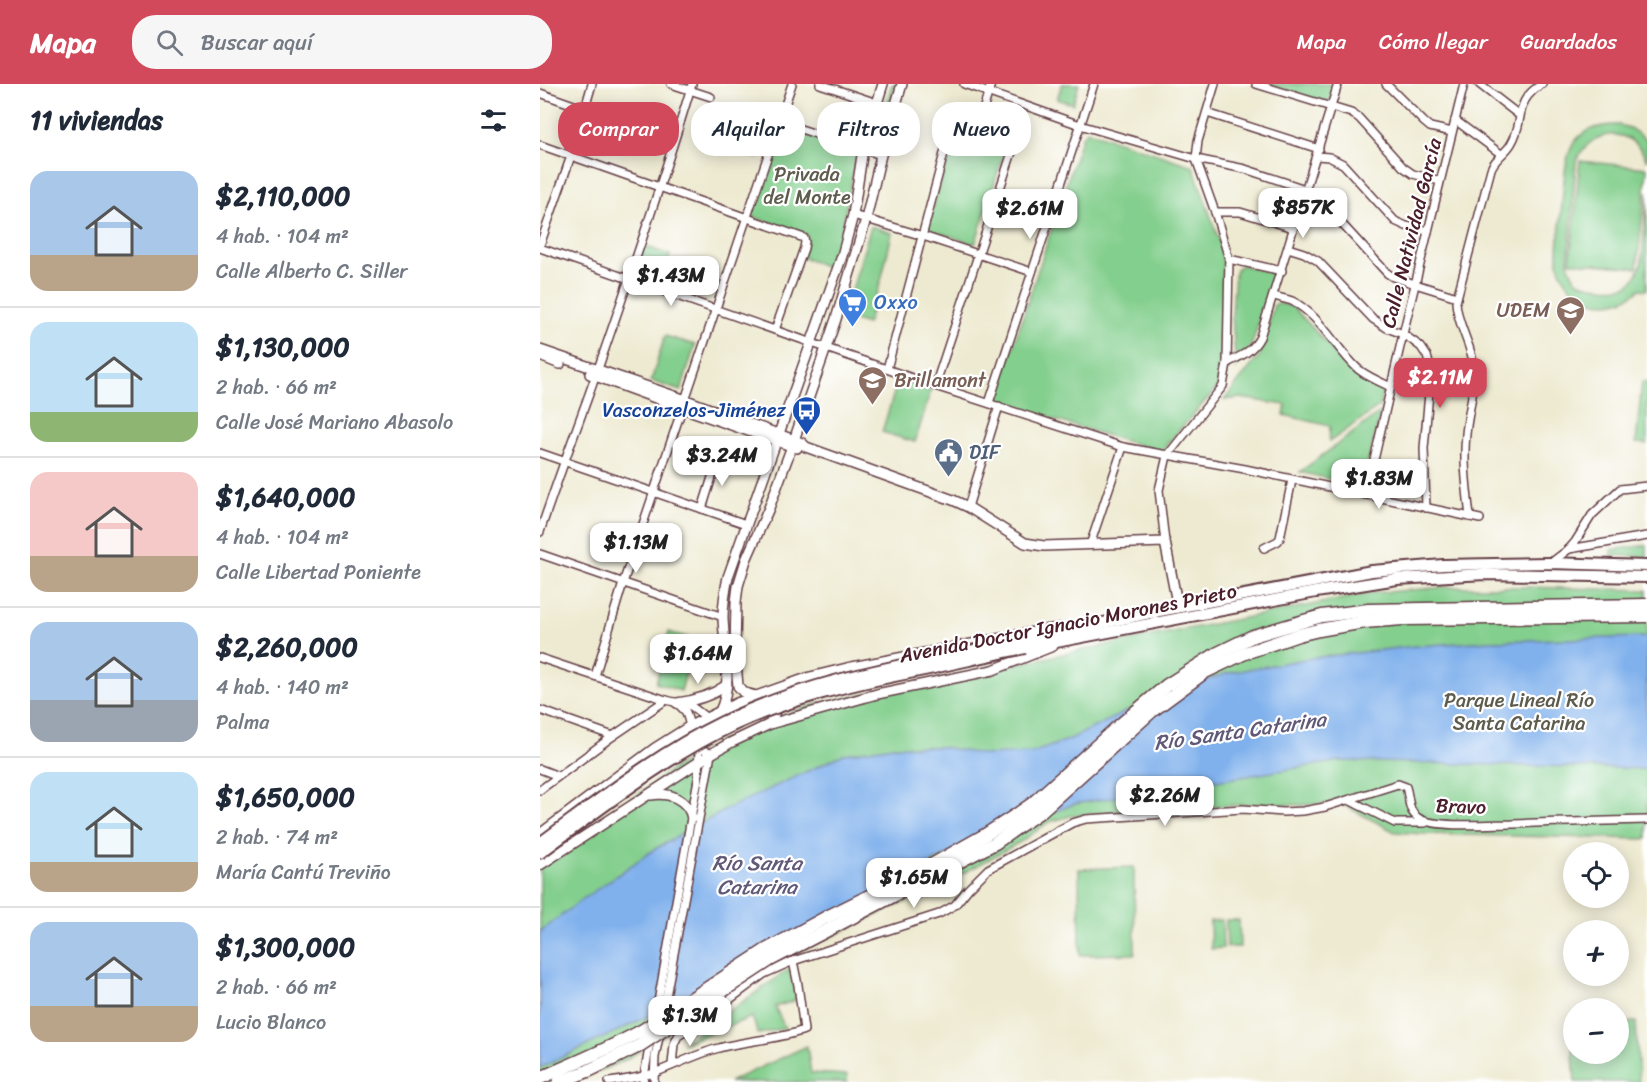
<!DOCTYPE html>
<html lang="es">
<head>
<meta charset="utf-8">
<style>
  :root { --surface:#fff; --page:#f6f6f7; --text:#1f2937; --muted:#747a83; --line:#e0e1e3; --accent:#d1495b }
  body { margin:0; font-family:Sriracha,sans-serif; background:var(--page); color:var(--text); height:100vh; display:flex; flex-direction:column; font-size:22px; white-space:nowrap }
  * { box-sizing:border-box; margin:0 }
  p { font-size:20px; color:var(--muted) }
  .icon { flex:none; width:33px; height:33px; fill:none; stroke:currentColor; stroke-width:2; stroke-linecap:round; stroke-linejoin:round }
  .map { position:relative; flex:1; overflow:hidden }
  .panel { display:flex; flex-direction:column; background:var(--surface); width:540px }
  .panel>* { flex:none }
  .banner { position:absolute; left:18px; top:18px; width:570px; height:54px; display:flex; gap:12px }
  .buttons { position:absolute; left:1023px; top:758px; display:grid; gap:12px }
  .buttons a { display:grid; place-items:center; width:66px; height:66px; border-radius:50%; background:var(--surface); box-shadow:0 3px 15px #0003; font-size:30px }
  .price { position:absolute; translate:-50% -51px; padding:0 14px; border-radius:12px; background:#fff; color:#222; font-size:20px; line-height:39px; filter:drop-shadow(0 2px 3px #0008) }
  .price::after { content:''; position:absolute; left:50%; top:36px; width:18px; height:14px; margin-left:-9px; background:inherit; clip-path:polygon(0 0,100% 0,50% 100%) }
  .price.current { background:var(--accent); color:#fff }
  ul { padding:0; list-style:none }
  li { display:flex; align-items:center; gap:18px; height:150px; padding:0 30px }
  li+li { border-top:2px solid var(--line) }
  li span { display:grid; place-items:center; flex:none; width:168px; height:120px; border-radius:18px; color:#555 }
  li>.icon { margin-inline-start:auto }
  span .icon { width:72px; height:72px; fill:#fffc; stroke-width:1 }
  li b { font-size:26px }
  h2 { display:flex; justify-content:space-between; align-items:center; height:72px; padding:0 30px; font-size:26px }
  .tag { padding:0 21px; border-radius:24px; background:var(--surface); box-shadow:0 3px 15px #0003; font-size:21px; line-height:54px }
  .tag.current { background:var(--accent); color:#fff }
  header { display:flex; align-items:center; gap:36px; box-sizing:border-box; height:84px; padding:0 30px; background:var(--accent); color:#fff }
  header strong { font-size:28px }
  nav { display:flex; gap:33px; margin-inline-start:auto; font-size:21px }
  .search { width:420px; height:54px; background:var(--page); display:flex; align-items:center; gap:15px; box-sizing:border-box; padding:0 21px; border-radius:24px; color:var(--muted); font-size:22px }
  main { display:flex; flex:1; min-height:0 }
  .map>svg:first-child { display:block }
</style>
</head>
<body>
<header>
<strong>Mapa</strong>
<div class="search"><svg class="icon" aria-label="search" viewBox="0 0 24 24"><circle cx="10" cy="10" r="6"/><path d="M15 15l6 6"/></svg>Buscar aquí</div>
<nav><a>Mapa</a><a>Cómo llegar</a><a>Guardados</a></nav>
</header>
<main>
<section class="panel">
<h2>11 viviendas<svg class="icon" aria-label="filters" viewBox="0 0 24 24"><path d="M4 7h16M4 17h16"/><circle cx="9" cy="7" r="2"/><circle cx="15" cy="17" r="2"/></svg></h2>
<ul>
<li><span style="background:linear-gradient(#a9c7e8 70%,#b9a48a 0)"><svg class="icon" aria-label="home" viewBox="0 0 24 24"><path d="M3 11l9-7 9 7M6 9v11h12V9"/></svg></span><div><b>$2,110,000</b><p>4 hab. · 104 m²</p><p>Calle Alberto C. Siller</p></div></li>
<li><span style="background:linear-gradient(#bfe0f5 75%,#8fb573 0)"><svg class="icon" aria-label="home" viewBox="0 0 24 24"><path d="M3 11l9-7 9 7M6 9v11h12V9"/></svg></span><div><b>$1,130,000</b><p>2 hab. · 66 m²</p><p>Calle José Mariano Abasolo</p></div></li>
<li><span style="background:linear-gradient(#f6c9c9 70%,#b9a48a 0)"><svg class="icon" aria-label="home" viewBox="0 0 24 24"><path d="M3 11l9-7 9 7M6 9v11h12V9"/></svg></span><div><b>$1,640,000</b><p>4 hab. · 104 m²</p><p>Calle Libertad Poniente</p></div></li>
<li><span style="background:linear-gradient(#a9c7e8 65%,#9aa5b1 0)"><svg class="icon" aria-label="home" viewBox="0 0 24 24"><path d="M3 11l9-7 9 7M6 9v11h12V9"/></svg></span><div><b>$2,260,000</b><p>4 hab. · 140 m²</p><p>Palma</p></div></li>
<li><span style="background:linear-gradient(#bfe0f5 75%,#b9a48a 0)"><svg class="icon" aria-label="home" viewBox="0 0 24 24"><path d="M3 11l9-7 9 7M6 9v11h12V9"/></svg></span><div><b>$1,650,000</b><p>2 hab. · 74 m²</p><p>María Cantú Treviño</p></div></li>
<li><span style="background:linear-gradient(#a9c7e8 70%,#b9a48a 0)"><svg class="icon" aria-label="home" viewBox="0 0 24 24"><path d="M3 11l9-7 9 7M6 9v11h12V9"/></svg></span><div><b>$1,300,000</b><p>2 hab. · 66 m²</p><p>Lucio Blanco</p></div></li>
</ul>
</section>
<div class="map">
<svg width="1107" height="998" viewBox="0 0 1107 998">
  <rect width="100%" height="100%" fill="#fff"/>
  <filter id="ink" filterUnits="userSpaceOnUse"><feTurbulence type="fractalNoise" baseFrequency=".0167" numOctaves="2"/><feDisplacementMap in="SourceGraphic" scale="12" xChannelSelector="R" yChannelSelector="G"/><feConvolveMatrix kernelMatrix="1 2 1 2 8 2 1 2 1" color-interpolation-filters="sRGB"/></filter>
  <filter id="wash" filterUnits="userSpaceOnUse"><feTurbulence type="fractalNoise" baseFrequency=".008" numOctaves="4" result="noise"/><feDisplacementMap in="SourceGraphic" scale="24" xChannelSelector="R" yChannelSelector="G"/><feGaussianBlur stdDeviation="1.35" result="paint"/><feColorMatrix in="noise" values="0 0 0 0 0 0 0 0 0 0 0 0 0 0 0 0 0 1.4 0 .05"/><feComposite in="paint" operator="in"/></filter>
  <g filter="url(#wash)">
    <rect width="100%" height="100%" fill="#eeead1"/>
    <!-- green -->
    <g fill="#83cf8d" stroke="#66775c" stroke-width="1.5">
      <polygon points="352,0 357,0 339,58 334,57"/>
      <polygon points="522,0 539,0 533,20 517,15"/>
      <polygon points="725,0 796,0 789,19"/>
      <polygon points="193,21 231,34 218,74 180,61"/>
      <polygon points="418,35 469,53 435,160 387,145"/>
      <path d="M 1079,41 L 1090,44 L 1107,56 L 1107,77 C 1093,41 1050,43 1036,78 L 1028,179 C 1030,185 1032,192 1037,196 C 1043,203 1080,206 1088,201 C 1096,196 1099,186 1102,177 L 1107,107 L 1107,206 L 1100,205 C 1069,232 1029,218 1018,180 C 1017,160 1021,139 1022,119 C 1026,76 1024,40 1079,41 Z"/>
      <polygon points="246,43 317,69 299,159 290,184 262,173 267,156 266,150 210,132 241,45"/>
      <polygon points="548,47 653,82 683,168 685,295 627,360 622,368 455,318 542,52"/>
      <polygon points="1040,77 1107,84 1097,184 1030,178"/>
      <polygon points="331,142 352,149 341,197 327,240 304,233"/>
      <polygon points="104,162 130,171 119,202 94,193"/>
      <polygon points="702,181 734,190 712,260 696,284 692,231 695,189 697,184"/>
      <polygon points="739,219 753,223 821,296 843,303 840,322 789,358 790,342 744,331 746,321 700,314 684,316 720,271 734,221"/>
      <polygon points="125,252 155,261 141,307 111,297"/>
      <polygon points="358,296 391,306 375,358 342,348"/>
      <polygon points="1102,298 1107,298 1107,360 1096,359"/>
      <polygon points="841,328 823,398 814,401 760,388"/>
      <polygon points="1107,461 1107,473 1071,471 1071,466"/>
      <polygon points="907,503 984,503 1107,506 1107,755 883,750 855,748 800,719 763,721 720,720 580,727 531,732 509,738 480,758 407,798 247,873 85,976 33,998 0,998 0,784 131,686 179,658 209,644 278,619 461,583 601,554 833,509"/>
      <polygon points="129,548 155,556 141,607 116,599"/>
      <polygon points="594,783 595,870 540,871 539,785"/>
      <polygon points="682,836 683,864 671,865 670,837"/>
      <polygon points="686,836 699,836 700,863 687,863"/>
      <polygon points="251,884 257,916 235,923 245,944 218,950 212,933 142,960"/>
      <polygon points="1096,938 1099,998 1035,998 1031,941 1033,941 1034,969 1078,969 1079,939"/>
      <polygon points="267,962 271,989 307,991 307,998 189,998"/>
    </g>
    <!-- water -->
    <polygon fill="#80b1ec" stroke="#65688c" stroke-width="1.5" points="1107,553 1107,685 800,677 534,720 400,774 119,927 0,984 0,848 40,817 115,765 193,722 304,670 353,662 402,663 446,671 492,669 528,656 624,609 688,589 771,574 876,562 949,557"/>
  </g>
  <g filter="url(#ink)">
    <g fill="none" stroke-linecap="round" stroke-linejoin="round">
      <defs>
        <g id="street">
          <polyline points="131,0 171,13"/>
          <polyline points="280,0 337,19"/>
          <polyline points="424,0 540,41 656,75 705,85 765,105"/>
          <polyline points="716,0 811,29 819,34 863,83 873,90 900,97"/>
          <polyline points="846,0 884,38 890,43 912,48"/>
          <polyline points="939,0 979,31"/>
          <polyline points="0,9 45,25"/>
          <polyline points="667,29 779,65"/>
          <polyline points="440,36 451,0"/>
          <polyline points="915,36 961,70"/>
          <polyline points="239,38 341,71"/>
          <polyline points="0,61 264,154 265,158 264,164 235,246"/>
          <polyline points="777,72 789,73 803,80 855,137 866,142 888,147"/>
          <path d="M 762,117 C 773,119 782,121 791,128 L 847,189 L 853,193 L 917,213"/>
          <polyline points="675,128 700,128 753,144"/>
          <polyline points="313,131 383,152 492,188"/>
          <polyline points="0,161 31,72 52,0"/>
          <polyline points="0,164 395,302 583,363 705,385 940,435"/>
          <polyline points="748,164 764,169 778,177 833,235 847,244 863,250 873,257 881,263 887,272 891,287 884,364 886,424"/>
          <polyline points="689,175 742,187"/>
          <path d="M 734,212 C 740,214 747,215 752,217 C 779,230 796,265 818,285 C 828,293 840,298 851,303"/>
          <path d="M 687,279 C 701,272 713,267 720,253 L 798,0"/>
          <polyline points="347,285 407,58 414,37 422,33 440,36 469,48 473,53 475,59 395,302"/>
          <polyline points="449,319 554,0"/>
          <polyline points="0,369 206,440"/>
          <polyline points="826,411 863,250 924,0"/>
          <polyline points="428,423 459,322"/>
          <polyline points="162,425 178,374"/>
          <path d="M 930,433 C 927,406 923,377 926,350 C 928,328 935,307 934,285 C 933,262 917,242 916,218 L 951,85 C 955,74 965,70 971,60 C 986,36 972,18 1002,0"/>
          <path d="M 0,448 C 18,393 39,339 58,285 C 91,190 123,96 152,0"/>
          <polyline points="625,458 619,406 627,372 683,302 687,279 689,175 675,128 656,75 658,57 675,0"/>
          <polyline points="550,461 583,363"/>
          <polyline points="724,464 738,457 740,454 752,396"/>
          <polyline points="1029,465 1107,452"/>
          <polyline points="0,470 183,533"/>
          <polyline points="1012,478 1029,465 1035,458 1052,431 1080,405 1107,402"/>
          <polyline points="0,574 126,616 151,622 167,634"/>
          <polyline points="55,592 83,499 252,0"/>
          <polyline points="0,626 73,652"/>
          <polyline points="0,685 18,692"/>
          <polyline points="0,706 73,652 126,616"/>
          <polyline points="809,716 855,739 885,739"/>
          <polyline points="122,934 171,670 159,663"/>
          <polyline points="114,940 158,695 159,663 150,642 146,628 137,619"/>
          <path d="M 132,981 L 134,960 L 138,952 L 154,942 L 224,890 L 253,877 L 399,830 L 415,821 L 428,805 L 448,785 L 532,739 L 546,735 L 703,725 L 743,728 L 763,727 L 785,723 L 858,700 L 866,703 C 870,715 867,728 880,735 C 897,744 952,740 972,740 C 1017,738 1062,737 1107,736"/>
          <path d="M 69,998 C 84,996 99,994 114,989 C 136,981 156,970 179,964 C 207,956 237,956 264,946 L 258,901 L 253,877"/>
          <polyline points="103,998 111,953"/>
          <polyline points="114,998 115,973 120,948"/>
        </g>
        <g id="secondary">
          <polyline points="0,266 146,316 254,356 262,359 266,363 413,416 428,423 485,459 504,462 625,458 638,524"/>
          <polyline points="0,272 20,280"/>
          <polyline points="50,290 143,324 257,364"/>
          <path d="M 137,619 C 155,617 171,612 187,601"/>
          <path d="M 180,627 C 193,601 184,563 183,534 C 183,520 185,507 188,493 L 302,172 L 313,131 L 323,65 L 343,0"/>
          <path d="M 230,640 C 246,610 221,616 203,608 L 198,602 L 195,567 L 196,518 L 198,502 L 206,476 L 229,424 L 252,362 L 296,235 L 326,135 L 341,71 L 362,0"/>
          <path d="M 111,711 C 129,708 148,715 152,734"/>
          <polyline points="0,750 115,664 150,642 197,619 270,593 307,584 504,546 520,544"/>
          <polyline points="0,781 171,670 190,659 230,640 337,610 453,586 513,562"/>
        </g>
        <g id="primary">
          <polyline points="484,556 619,527 832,487 903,481 1010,479 1107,482"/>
          <polyline points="485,564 776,508 857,495 945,490 1107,493"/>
        </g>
      </defs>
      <!-- street casing -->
      <use href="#street" stroke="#633d44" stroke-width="10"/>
      <!-- secondary casing -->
      <use href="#secondary" stroke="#633d44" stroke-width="12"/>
      <!-- primary casing -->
      <use href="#primary" stroke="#633d44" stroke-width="14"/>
      <!-- street -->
      <use href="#street" stroke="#fff" stroke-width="7"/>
      <!-- secondary -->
      <use href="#secondary" stroke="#fff" stroke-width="9"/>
      <!-- primary -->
      <use href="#primary" stroke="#fff" stroke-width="10"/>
      <defs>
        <g id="primary-bridge">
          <path d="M 0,759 C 59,716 116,670 182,638 C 277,592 381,578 484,556"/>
          <path d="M 0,769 C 63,723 124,674 194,641 C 250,615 309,601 369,589 C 408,581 446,572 485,564"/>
        </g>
        <g id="highway-bridge">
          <path d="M 0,994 C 35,979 69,965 103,946 L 226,866 L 285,834 L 388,783 L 445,751 L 479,729 L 492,720 L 574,646 L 627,601 L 676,570 L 713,552 L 764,537 L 782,532 L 828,526 L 1107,521"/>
          <polyline points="19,998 48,987 99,962 230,876 455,759 501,727 612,627 665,588 705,569 758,551 779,546 824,538 862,535 1107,532"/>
        </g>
      </defs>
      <!-- primary-bridge casing -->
      <use href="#primary-bridge" stroke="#633d44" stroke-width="14" stroke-linecap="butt"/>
      <!-- highway-bridge casing -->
      <use href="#highway-bridge" stroke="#633d44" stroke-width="15" stroke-linecap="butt"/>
      <!-- primary-bridge -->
      <use href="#primary-bridge" stroke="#fff" stroke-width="10"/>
      <!-- highway-bridge -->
      <use href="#highway-bridge" stroke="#fff" stroke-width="12"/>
    </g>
  </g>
  <!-- icons -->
  <defs>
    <symbol id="supermarket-pin" viewBox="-11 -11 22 30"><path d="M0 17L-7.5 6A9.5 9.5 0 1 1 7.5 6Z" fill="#3f7fe0" stroke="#fff"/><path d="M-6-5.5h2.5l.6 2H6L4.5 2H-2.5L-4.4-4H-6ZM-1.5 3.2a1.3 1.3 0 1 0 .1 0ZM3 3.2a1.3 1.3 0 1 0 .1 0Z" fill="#fff"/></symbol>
    <symbol id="university-pin" viewBox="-11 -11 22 30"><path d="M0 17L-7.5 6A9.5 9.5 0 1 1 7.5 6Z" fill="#8d6e63" stroke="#fff"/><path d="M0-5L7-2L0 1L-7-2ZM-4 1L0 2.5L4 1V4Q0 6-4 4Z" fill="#fff"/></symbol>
    <symbol id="school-pin" viewBox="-11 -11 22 30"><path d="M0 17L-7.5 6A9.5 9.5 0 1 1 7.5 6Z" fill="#8d6e63" stroke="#fff"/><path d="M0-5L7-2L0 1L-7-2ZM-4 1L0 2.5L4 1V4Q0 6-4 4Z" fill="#fff"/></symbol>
    <symbol id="bus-pin" viewBox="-11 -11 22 30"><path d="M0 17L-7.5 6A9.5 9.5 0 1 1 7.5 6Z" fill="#1a4fb4" stroke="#fff"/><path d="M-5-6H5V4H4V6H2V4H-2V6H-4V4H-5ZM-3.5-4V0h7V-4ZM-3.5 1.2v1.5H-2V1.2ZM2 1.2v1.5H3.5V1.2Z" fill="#fff"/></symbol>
    <symbol id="civic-pin" viewBox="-11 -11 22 30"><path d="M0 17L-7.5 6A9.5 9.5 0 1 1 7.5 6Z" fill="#5c6f8a" stroke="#fff"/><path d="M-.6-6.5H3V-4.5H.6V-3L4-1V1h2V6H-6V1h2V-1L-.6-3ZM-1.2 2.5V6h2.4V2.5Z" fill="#fff"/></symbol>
  </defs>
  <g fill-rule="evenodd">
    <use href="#supermarket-pin" x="296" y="202" width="33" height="45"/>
    <use href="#university-pin" x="1014" y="210" width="33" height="45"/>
    <use href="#school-pin" x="316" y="280" width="33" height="45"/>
    <use href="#bus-pin" x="250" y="310" width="33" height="45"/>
    <use href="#civic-pin" x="392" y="352" width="33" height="45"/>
  </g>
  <g text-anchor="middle" stroke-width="4.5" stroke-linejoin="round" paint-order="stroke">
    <!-- park labels -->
    <g font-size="20" fill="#5e5d4d" stroke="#fff">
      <text x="267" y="97">Privada<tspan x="267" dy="23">del Monte</tspan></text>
      <text x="979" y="623">Parque Lineal Río<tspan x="979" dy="23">Santa Catarina</tspan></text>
    </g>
    <!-- street labels -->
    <g font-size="20" fill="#4a1f2b" stroke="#fff">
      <text transform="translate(871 149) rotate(-76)" y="7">Calle Natividad García</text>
      <text transform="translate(528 539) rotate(-11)" y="7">Avenida Doctor Ignacio Morones Prieto</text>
      <text transform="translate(921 722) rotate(2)" y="7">Bravo</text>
    </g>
    <!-- shop labels -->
    <g font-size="20" fill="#366cbe" stroke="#fff" text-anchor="start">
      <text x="334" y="225">Oxxo</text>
    </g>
    <!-- education labels -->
    <g font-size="20" fill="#785e54" stroke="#fff" text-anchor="end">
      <text x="1010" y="233">UDEM</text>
      <text x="354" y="303" text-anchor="start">Brillamont</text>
    </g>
    <!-- transit labels -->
    <g font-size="20" fill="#164399" stroke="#fff" text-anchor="end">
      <text x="246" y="333">Vasconzelos-Jiménez</text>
    </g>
    <!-- service labels -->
    <g font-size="20" fill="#4e5e75" stroke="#fff" text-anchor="start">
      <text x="429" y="375">DIF</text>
    </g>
    <!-- water labels -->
    <g font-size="21" font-style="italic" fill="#605978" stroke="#fff">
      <text transform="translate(700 647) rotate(-8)" y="7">Río Santa Catarina</text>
      <text x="217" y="786">Río Santa<tspan x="217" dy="24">Catarina</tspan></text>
    </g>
  </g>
</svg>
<div class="buttons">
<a><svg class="icon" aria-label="locate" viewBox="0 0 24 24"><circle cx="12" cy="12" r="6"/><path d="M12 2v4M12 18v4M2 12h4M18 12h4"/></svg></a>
<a>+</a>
<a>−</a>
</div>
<b class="price" style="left:763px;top:155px">$857K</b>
<b class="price" style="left:490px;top:156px">$2.61M</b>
<b class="price" style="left:131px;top:223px">$1.43M</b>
<b class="price current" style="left:900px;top:325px">$2.11M</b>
<b class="price" style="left:182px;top:403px">$3.24M</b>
<b class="price" style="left:839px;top:426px">$1.83M</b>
<b class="price" style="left:96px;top:490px">$1.13M</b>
<b class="price" style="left:158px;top:601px">$1.64M</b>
<b class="price" style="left:625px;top:743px">$2.26M</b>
<b class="price" style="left:374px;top:825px">$1.65M</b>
<b class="price" style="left:150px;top:963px">$1.3M</b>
<div class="banner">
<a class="tag current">Comprar</a>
<a class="tag">Alquilar</a>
<a class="tag">Filtros</a>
<a class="tag">Nuevo</a>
</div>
</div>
</main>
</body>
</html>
